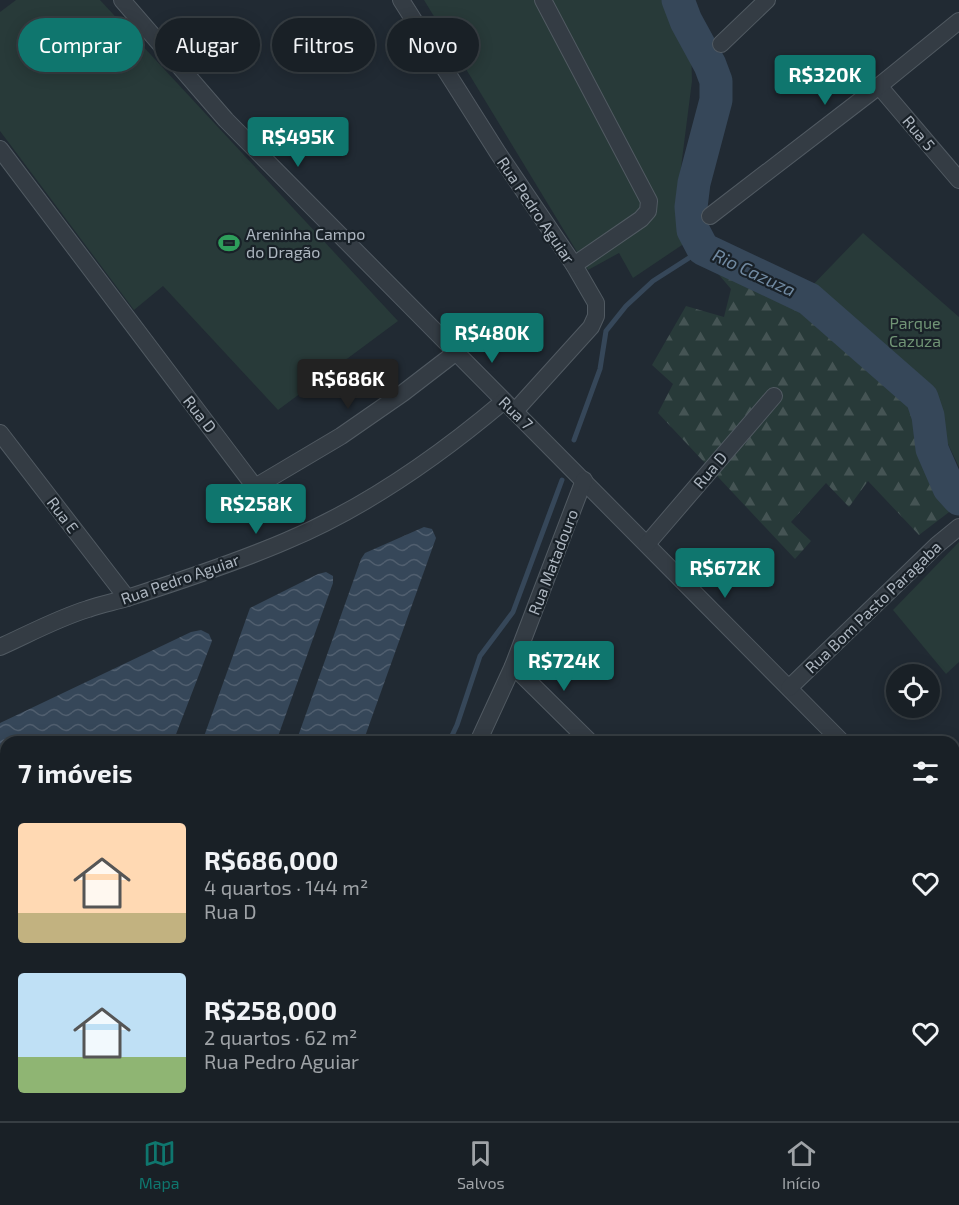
<!DOCTYPE html>
<html lang="pt">
<head>
<meta charset="utf-8">
<style>
  :root { --surface:#192026; --page:#22282e; --text:#f1f3f6; --muted:#9fa3a7; --line:#373e43; --accent:#0f766e }
  body { margin:0; font-family:"Exo 2",sans-serif; background:var(--page); color:var(--text); height:100vh; display:flex; flex-direction:column; font-size:22px; white-space:nowrap }
  * { box-sizing:border-box; margin:0 }
  p { font-size:20px; color:var(--muted) }
  .icon { flex:none; width:33px; height:33px; fill:none; stroke:currentColor; stroke-width:2; stroke-linecap:round; stroke-linejoin:round }
  .map { position:relative; flex:1; overflow:hidden }
  .sheet { position:absolute; left:0px; top:736px; width:960px; height:386px; display:flex; flex-direction:column; background:var(--surface); border-radius:18px 18px 0 0; box-shadow:0 3px 15px #0003,0 0 0 2px var(--line) }
  .sheet>* { flex:none }
  .hud { position:absolute; left:18px; top:18px; width:600px; height:54px; display:flex; gap:12px }
  .tools { position:absolute; left:886px; top:664px; display:grid; gap:12px }
  .tools a { display:grid; place-items:center; width:54px; height:54px; border-radius:50%; background:var(--surface); box-shadow:0 3px 15px #0003,0 0 0 2px var(--line); font-size:30px }
  .price { position:absolute; translate:-50% -51px; padding:0 14px; border-radius:6px; background:var(--accent); color:#fff; font-size:20px; line-height:39px; filter:drop-shadow(0 2px 3px #0008) }
  .price::after { content:''; position:absolute; left:50%; top:36px; width:18px; height:14px; margin-left:-9px; background:inherit; clip-path:polygon(0 0,100% 0,50% 100%) }
  .price.active { background:#222; color:#fff }
  ul { padding:0; list-style:none }
  li { display:flex; align-items:center; gap:18px; height:150px; padding:0 18px }
  li span { display:grid; place-items:center; flex:none; width:168px; height:120px; border-radius:6px; color:#555 }
  li>.icon { margin-inline-start:auto }
  span .icon { width:72px; height:72px; fill:#fffc; stroke-width:1 }
  li b { font-size:26px }
  h2 { display:flex; justify-content:space-between; align-items:center; height:72px; padding:0 18px; font-size:26px }
  .chip { padding:0 21px; border-radius:27px; background:var(--surface); box-shadow:0 3px 15px #0003,0 0 0 2px var(--line); font-size:21px; line-height:54px }
  .chip.active { background:var(--accent); color:#fff }
  .tabs { display:flex; justify-content:space-around; align-items:center; height:84px; border-top:2px solid var(--line); background:var(--surface); font-size:16px; color:var(--muted) }
  .tabs a { display:grid; justify-items:center; gap:3px }
  .tabs .active { color:var(--accent) }
  .map>svg:first-child { display:block }
</style>
</head>
<body>
<div class="map">
<svg width="959" height="1121" viewBox="0 0 959 1121">
  <defs>
    <pattern id="forest-firs" width="22" height="20" patternUnits="userSpaceOnUse" patternTransform="scale(1.5)"><rect width="22" height="20" fill="#283a39"/><path d="M5 1l3.5 6h-7zM16 11l3.5 6h-7z" fill="#455454"/></pattern>
    <pattern id="water-waves" width="16" height="10" patternUnits="userSpaceOnUse" patternTransform="scale(1.5)"><rect width="16" height="10" fill="#364759"/><path d="M0 5q4-4 8 0t8 0" fill="none" stroke="#515f6f"/></pattern>
  </defs>
  <rect width="100%" height="100%" fill="#212a33"/>
  <!-- green -->
  <g fill="#283a39">
    <polygon points="16,0 100,0 398,321 278,410 163,286 134,310 0,131 0,12"/>
    <polygon points="424,0 670,0 691,47 692,81 679,183 688,241 633,278 619,253 588,270"/>
    <polygon points="863,233 959,317 959,467 925,396 807,291"/>
    <polygon points="959,542 959,662 946,674 893,610"/>
  </g>
  <!-- forest -->
  <polygon fill="url(#forest-firs)" points="709,263 818,319 903,391 945,460 957,506 919,535 868,481 849,507 826,483 791,522 811,541 795,559 658,413 673,384 652,365 686,306 724,317 731,289"/>
  <!-- water -->
  <g fill="url(#water-waves)">
    <polygon points="424,527 432,529 436,538 363,742 296,742 361,559 365,553"/>
    <polygon points="326,572 333,576 333,583 276,742 202,742 250,608 318,574"/>
    <polygon points="201,630 209,634 212,641 173,742 6,742 6,826 0,825 0,723 191,632"/>
  </g>
  <g fill="none" stroke-linecap="round" stroke-linejoin="round">
    <!-- stream -->
    <g stroke="#364759" stroke-width="5">
      <polyline points="574,440 600,369 606,331 626,306 653,281 703,249"/>
      <polyline points="449,742 457,725 480,656 513,612 562,480"/>
      <polyline points="0,996 6,998"/>
    </g>
    <!-- river -->
    <polyline stroke="#364759" stroke-width="33" points="678,0 686,21 710,65 716,81 716,100 694,183 691,207 693,230 703,249 809,299 922,398 928,416 932,449 949,488 959,499"/>
    <defs>
      <g id="minor">
        <polyline points="122,0 226,120 842,742"/>
        <polyline points="401,0 498,153 574,265 596,303 596,316 591,327 515,411"/>
        <polyline points="543,0 649,201 648,211 641,219 574,265"/>
        <polyline points="721,44 767,0"/>
        <polyline points="879,86 959,180"/>
        <polyline points="0,149 255,487 341,436 403,393 455,353"/>
        <polyline points="710,216 879,86 959,21"/>
        <polyline points="0,433 127,598"/>
        <polyline points="647,544 774,396"/>
        <path d="M 0,647 C 29,634 58,618 88,609 C 101,604 114,602 127,598 C 180,581 235,563 286,541 C 365,508 439,456 504,401"/>
        <polyline points="513,666 590,742"/>
        <polyline points="789,688 937,545 959,527"/>
        <polyline points="478,742 513,666 584,480"/>
        <polyline points="954,806 959,801"/>
        <polyline points="954,855 959,859"/>
        <polyline points="0,1087 6,1089"/>
        <polyline points="954,1105 959,1110"/>
        <polyline points="98,1116 115,1121"/>
        <polyline points="696,1116 701,1121"/>
        <polyline points="318,1121 321,1116"/>
        <polyline points="529,1121 534,1116"/>
      </g>
    </defs>
    <!-- minor casing -->
    <use href="#minor" stroke="#515a62" stroke-width="18"/>
    <!-- minor -->
    <use href="#minor" stroke="#343c44" stroke-width="16"/>
  </g>
  <!-- icons -->
  <defs>
    <symbol id="stadium-bare" viewBox="-9 -9 18 18"><path d="M0-5a6.5 5 0 1 0 0 10a6.5 5 0 1 0 0-10ZM-3.5-1.8h7v3.6h-7Z" fill="#2e9e5b" stroke="#192128" stroke-width="2.5" paint-order="stroke"/></symbol>
  </defs>
  <g fill-rule="evenodd">
    <use href="#stadium-bare" x="214" y="228" width="30" height="30"/>
  </g>
  <g text-anchor="middle" stroke-width="4.5" stroke-linejoin="round" paint-order="stroke">
    <!-- street labels -->
    <g font-size="16" fill="#aeb7c1" stroke="#192128">
      <text transform="translate(919 133) rotate(50)" y="6">Rua 5</text>
      <text transform="translate(536 210) rotate(56)" y="6">Rua Pedro Aguiar</text>
      <text transform="translate(516 413) rotate(44)" y="6">Rua 7</text>
      <text transform="translate(200 414) rotate(52)" y="6">Rua D</text>
      <text transform="translate(710 470) rotate(-50)" y="6">Rua D</text>
      <text transform="translate(63 515) rotate(53)" y="6">Rua E</text>
      <text transform="translate(553 562) rotate(-69)" y="6">Rua Matadouro</text>
      <text transform="translate(180 579) rotate(-19)" y="6">Rua Pedro Aguiar</text>
      <text transform="translate(873 607) rotate(-44)" y="6">Rua Bom Pasto Paragaba</text>
    </g>
    <!-- poi labels -->
    <g font-size="16" fill="#aeb7c1" stroke="#192128" text-anchor="start">
      <text x="246" y="240">Areninha Campo<tspan x="246" dy="18">do Dragão</tspan></text>
    </g>
    <!-- park labels -->
    <g font-size="16" fill="#709475" stroke="#192128">
      <text x="915" y="329">Parque<tspan x="915" dy="18">Cazuza</tspan></text>
    </g>
    <!-- water labels -->
    <g font-size="18" font-style="italic" fill="#718aa2" stroke="#192128">
      <text transform="translate(754 273) rotate(25)" y="6">Rio Cazuza</text>
    </g>
  </g>
</svg>
<div class="tools">
<a><svg class="icon" aria-label="locate" viewBox="0 0 24 24"><circle cx="12" cy="12" r="6"/><path d="M12 2v4M12 18v4M2 12h4M18 12h4"/></svg></a>
</div>
<b class="price" style="left:825px;top:106px">R$320K</b>
<b class="price" style="left:298px;top:168px">R$495K</b>
<b class="price" style="left:492px;top:364px">R$480K</b>
<b class="price active" style="left:348px;top:410px">R$686K</b>
<b class="price" style="left:256px;top:535px">R$258K</b>
<b class="price" style="left:725px;top:599px">R$672K</b>
<b class="price" style="left:564px;top:692px">R$724K</b>
<div class="hud">
<a class="chip active">Comprar</a>
<a class="chip">Alugar</a>
<a class="chip">Filtros</a>
<a class="chip">Novo</a>
</div>
<section class="sheet">
<h2>7 imóveis<svg class="icon" aria-label="filters" viewBox="0 0 24 24"><path d="M4 7h16M4 17h16"/><circle cx="9" cy="7" r="2"/><circle cx="15" cy="17" r="2"/></svg></h2>
<ul>
<li><span style="background:linear-gradient(#ffd9b3 75%,#c2b280 0)"><svg class="icon" aria-label="home" viewBox="0 0 24 24"><path d="M3 11l9-7 9 7M6 9v11h12V9"/></svg></span><div><b>R$686,000</b><p>4 quartos · 144 m²</p><p>Rua D</p></div><svg class="icon" aria-label="heart" viewBox="0 0 24 24"><path d="M12 20l-8-8c-3-5 5-10 8-4 3-6 11-1 8 4z"/></svg></li>
<li><span style="background:linear-gradient(#bfe0f5 70%,#8fb573 0)"><svg class="icon" aria-label="home" viewBox="0 0 24 24"><path d="M3 11l9-7 9 7M6 9v11h12V9"/></svg></span><div><b>R$258,000</b><p>2 quartos · 62 m²</p><p>Rua Pedro Aguiar</p></div><svg class="icon" aria-label="heart" viewBox="0 0 24 24"><path d="M12 20l-8-8c-3-5 5-10 8-4 3-6 11-1 8 4z"/></svg></li>
</ul>
</section>
</div>
<nav class="tabs">
<a class="active"><svg class="icon" aria-label="map" viewBox="0 0 24 24"><path d="M3 6l6-2 6 2 6-2v14l-6 2-6-2-6 2zM9 4v14M15 6v14"/></svg>Mapa</a>
<a><svg class="icon" aria-label="saved" viewBox="0 0 24 24"><path d="M7 4h10v16l-5-4-5 4z"/></svg>Salvos</a>
<a><svg class="icon" aria-label="home" viewBox="0 0 24 24"><path d="M3 11l9-7 9 7M6 9v11h12V9"/></svg>Início</a>
</nav>
</body>
</html>
